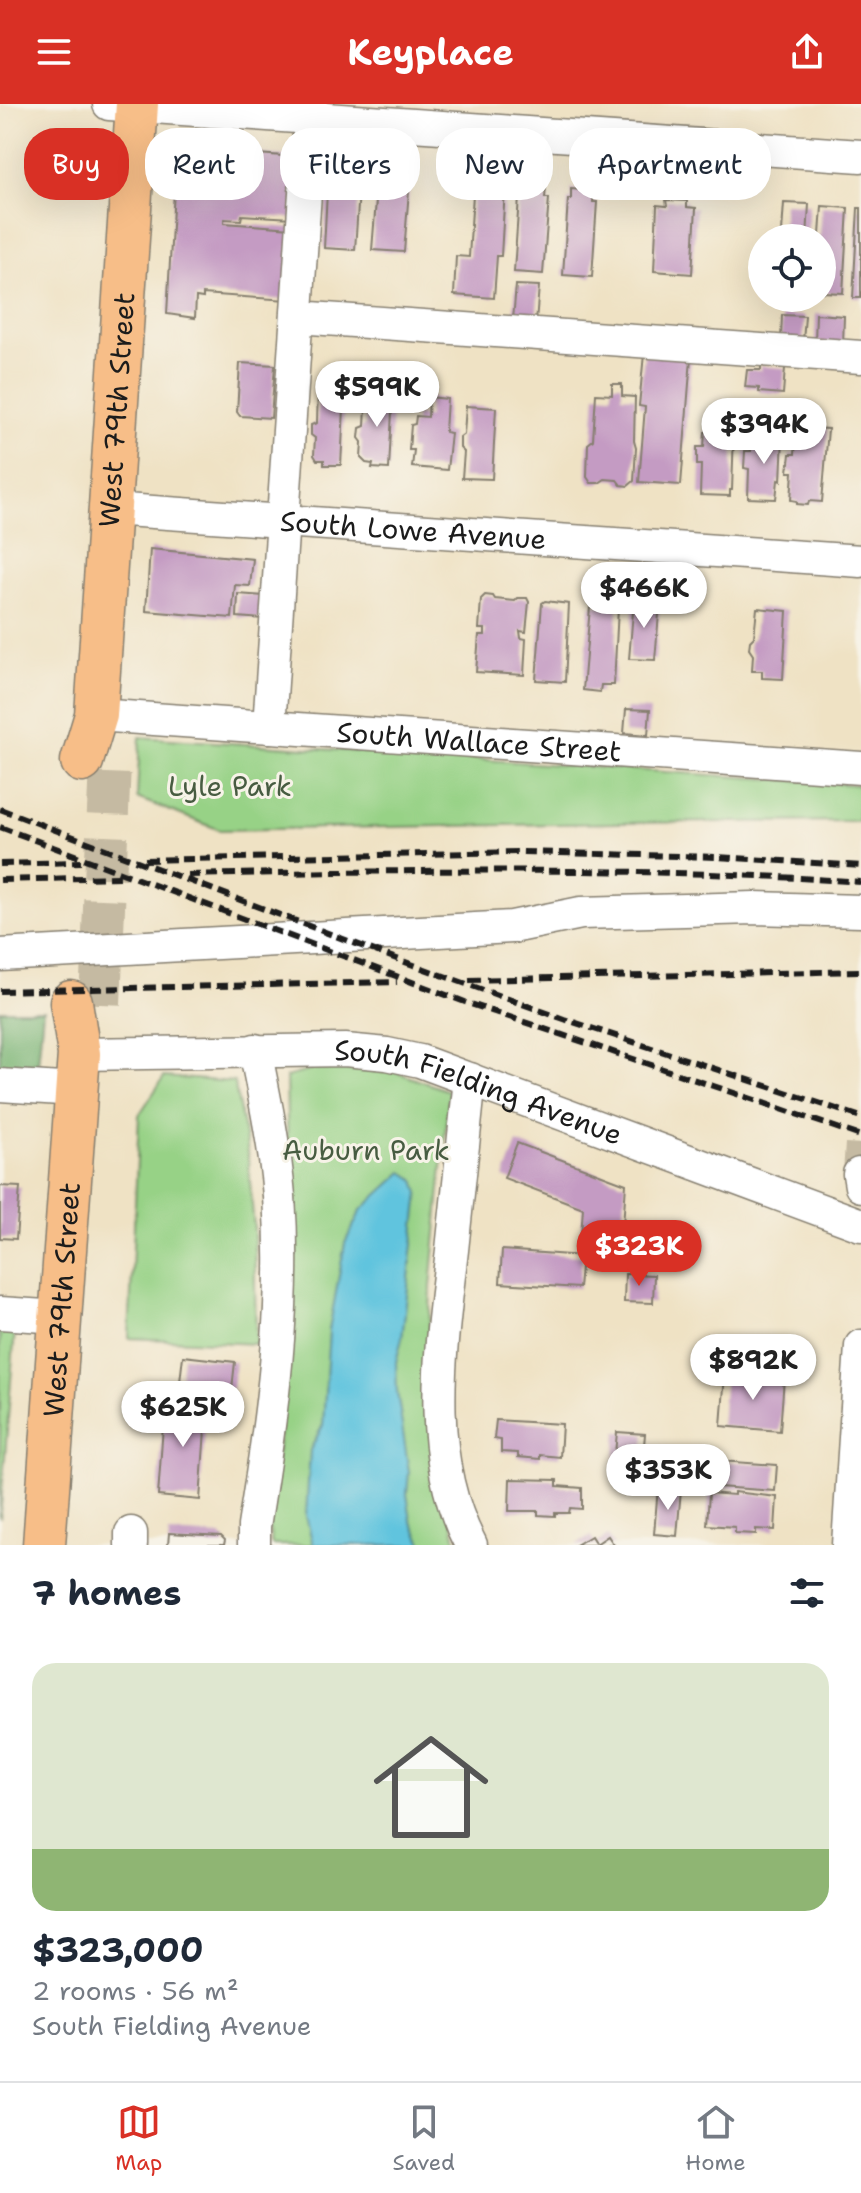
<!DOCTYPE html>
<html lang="en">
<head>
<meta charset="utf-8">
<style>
  :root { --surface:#fff; --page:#f2f2f3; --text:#1f2937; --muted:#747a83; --line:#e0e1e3; --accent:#d93025 }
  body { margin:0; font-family:"Shantell Sans",sans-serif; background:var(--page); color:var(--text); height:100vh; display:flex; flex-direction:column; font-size:30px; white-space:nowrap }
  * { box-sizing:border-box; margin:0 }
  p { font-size:26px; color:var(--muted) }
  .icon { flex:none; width:44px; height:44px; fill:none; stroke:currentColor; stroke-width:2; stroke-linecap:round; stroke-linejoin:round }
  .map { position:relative; height:1441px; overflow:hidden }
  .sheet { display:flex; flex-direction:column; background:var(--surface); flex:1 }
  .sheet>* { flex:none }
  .top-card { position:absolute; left:24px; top:24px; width:814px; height:72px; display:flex; gap:16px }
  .controls { position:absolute; left:748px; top:120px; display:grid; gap:16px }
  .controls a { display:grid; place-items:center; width:88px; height:88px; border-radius:50%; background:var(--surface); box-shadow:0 8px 32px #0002; font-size:40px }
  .price { position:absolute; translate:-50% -68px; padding:0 18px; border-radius:28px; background:#fff; color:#222; font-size:26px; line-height:52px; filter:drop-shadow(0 2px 4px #0008) }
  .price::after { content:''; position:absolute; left:50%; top:48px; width:24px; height:18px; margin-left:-12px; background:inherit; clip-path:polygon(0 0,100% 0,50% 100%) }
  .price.current { background:var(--accent); color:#fff }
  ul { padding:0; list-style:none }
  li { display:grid; align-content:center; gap:16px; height:424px; padding:0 32px }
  li span { display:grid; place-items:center; height:248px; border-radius:24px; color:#555 }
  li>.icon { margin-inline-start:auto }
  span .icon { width:144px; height:144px; fill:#fffc; stroke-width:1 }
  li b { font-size:34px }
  h2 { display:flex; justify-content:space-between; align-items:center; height:96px; padding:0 32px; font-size:34px }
  .chip { padding:0 28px; border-radius:32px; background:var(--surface); box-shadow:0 8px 32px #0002; font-size:28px; line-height:72px }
  .chip.current { background:var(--accent); color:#fff }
  header { display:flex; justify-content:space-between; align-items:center; height:104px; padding:0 32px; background:var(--accent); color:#fff; font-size:36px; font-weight:700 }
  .menu { display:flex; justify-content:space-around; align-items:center; height:112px; border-top:2px solid var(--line); background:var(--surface); font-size:22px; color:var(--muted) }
  .menu a { display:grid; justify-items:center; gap:4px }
  .menu .current { color:var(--accent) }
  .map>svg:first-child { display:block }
</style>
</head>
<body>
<header><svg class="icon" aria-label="menu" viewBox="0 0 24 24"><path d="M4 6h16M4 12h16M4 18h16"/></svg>Keyplace<svg class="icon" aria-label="share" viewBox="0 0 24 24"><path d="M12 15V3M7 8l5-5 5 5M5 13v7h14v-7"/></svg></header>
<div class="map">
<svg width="861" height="1441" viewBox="0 0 861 1441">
  <rect width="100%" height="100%" fill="#f7f3e8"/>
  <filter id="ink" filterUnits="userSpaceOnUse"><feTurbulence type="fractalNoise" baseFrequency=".0125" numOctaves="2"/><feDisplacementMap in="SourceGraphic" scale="16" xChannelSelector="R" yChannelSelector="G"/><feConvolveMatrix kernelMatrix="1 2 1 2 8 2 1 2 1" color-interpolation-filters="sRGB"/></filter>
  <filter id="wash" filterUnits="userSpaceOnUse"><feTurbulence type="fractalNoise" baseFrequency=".006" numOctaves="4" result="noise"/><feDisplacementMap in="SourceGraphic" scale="32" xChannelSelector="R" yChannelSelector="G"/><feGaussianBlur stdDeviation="1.8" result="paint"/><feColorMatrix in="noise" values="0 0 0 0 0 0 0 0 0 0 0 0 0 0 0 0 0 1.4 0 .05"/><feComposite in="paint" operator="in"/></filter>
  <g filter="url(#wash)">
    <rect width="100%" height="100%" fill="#efe2c4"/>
    <!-- green -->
    <g fill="#97d286" stroke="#5a7751" stroke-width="2">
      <polygon points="140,633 861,681 858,717 617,719 220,726 137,694"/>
      <polygon points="315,965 396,968 449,987 431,1183 426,1297 457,1441 272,1441 269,1424 292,1214 286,973"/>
      <polygon points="164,973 234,978 247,1042 254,1124 256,1240 129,1234 139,1011"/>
      <polygon points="0,1225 15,1226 0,1415"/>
    </g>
    <!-- forest -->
    <polygon fill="#79b473" stroke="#4a6848" stroke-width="2" points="0,906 43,906 37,972 0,969"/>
    <!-- water -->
    <polygon fill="#60c4de" stroke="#3e707d" stroke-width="2" points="403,1068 415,1076 419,1089 402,1234 396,1258 397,1288 409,1368 407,1390 411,1416 423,1441 313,1441 306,1412 310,1346 323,1321 329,1226 345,1139 361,1106"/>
    <g id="blocks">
      <!-- building -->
      <g fill="#c49bc3">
        <polygon points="184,44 296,53 292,114 242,111 241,116 224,115 224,119 292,124 287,196 203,190 203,194 196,193 195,214 167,210 176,51"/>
        <polygon points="328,69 360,71 355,146 324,144"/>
        <polygon points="378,72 410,74 404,148 372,146"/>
        <polygon points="523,82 546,83 545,94 549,94 543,170 514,168 519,93 522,94"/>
        <polygon points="486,83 505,84 501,152 497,152 494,194 454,191 456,152 469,153 473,90 477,86 486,87"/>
        <polygon points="571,85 593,87 593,98 597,98 592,173 563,171 568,95 571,95"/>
        <polygon points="666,96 687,97 687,103 696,104 692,170 654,167 657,101 667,102"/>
        <polygon points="784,99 809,100 807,134 777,134 778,131 782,128"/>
        <polygon points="822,102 848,104 843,189 822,188 822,134 816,134 820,131"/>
        <polygon points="858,104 861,104 861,194 853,194"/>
        <polygon points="516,181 539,182 536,218 513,216"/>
        <polygon points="816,210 844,212 843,240 815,238"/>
        <polygon points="782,211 805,212 803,237 781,236"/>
        <polygon points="644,250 691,254 681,381 639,378 645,303 639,302"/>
        <polygon points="240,259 275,261 271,314 240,312 237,308"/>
        <polygon points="400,260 418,262 417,282 399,281"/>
        <polygon points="761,262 785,264 783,290 759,288 759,284 745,283 747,266 761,266"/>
        <polygon points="612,280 622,280 622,292 635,293 634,337 636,344 634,377 628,382 621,381 617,376 605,375 599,379 591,379 587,373 588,340 593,336 596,290 612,291"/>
        <polygon points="318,284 345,285 341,361 324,361 324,356 317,356 314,351 315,334 311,331 311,321 317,319"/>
        <polygon points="367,286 393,288 389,365 372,364 373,360 366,359 361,354 362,338 359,334 360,324 365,322"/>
        <polygon points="429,293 447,295 445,328 451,329 447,366 412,363 414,346 409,346 411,321 415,320 416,312 428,313"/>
        <polygon points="466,302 496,304 492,375 462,374 464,348 460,344 460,333 464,330"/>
        <polygon points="797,323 828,325 822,398 809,397 808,401 797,400 797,397 791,396 793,368 788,368 790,350 795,350"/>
        <polygon points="705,328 734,329 732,386 730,386 730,392 700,391 701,361 697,361 697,343 704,343"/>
        <polygon points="752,331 783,332 781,377 778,376 776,395 748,394 749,365 744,364 745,347 751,347"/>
        <polygon points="150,445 253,455 250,482 235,481 232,514 146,507"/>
        <polygon points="238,490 264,492 263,515 237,513"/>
        <polygon points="485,491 493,492 495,495 515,497 518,494 527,494 529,498 526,528 520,527 521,534 526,535 524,571 476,568 479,531 485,531 485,525 479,525 481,495"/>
        <polygon points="634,496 660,498 655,556 629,555"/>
        <polygon points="545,497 569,500 565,578 536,576 542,499"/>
        <polygon points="594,501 618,504 614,581 601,581 600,588 583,586 590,503"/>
        <polygon points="757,504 787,507 783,575 762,574 762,567 752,567 753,551 749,545 750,537 754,533"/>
        <polygon points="626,605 650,606 648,631 624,629"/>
        <polygon points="517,1039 626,1080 622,1135 581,1132 583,1104 504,1074"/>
        <polygon points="0,1082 20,1083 16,1135 0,1134"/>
        <polygon points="502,1146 582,1152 579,1184 500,1179"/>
        <polygon points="625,1170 654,1171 653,1199 624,1198"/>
        <polygon points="183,1252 235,1258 232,1285 180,1278"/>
        <polygon points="725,1270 784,1274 780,1327 721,1322"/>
        <polygon points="165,1294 207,1297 200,1396 158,1392"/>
        <polygon points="496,1316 562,1320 560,1353 540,1351 540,1355 518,1353 518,1349 501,1348 501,1336 494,1335"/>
        <polygon points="617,1328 645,1330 642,1364 614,1361"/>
        <polygon points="720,1357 777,1361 775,1387 718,1383"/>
        <polygon points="510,1375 557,1376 557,1382 582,1384 582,1405 570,1404 569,1409 555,1409 555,1412 538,1411 538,1407 509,1407"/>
        <polygon points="658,1383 681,1385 677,1432 654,1430"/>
        <polygon points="734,1388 777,1393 775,1426 756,1425 756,1430 735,1429 735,1423 707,1421 709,1389 734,1391"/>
        <polygon points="169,1429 221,1432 225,1436 224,1441 168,1441"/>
        <polygon points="591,1432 596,1440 608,1432 614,1441 576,1441"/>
      </g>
    </g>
  </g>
  <g filter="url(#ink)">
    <use href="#blocks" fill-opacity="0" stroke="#867f70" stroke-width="2"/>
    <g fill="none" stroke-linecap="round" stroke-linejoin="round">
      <!-- minor-tunnel -->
      <polyline stroke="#c5baa2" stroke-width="32" stroke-dasharray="32 16" stroke-linecap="butt" points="859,1070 861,1040"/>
      <!-- major-tunnel -->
      <polyline stroke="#c5baa2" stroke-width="42" stroke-dasharray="42 21" stroke-linecap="butt" points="100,900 110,659"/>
      <defs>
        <g id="minor">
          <polyline points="109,0 861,52"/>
          <polyline points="297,213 861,253"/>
          <path id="s1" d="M 110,405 L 861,457"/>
          <path id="s2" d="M 96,611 L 861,664"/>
          <polyline points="269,623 311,0"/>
          <polyline points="0,851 512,823 581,809 754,804 861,807"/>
          <path id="s3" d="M 79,950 L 345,946 L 387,950 L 420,957 L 861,1121"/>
          <path d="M 470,975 C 464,1032 458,1089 452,1146 C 441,1242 423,1351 471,1441"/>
          <polyline points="0,981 76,986"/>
          <polyline points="859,1070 861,1082"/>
          <polyline points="0,1209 60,1213"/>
          <polyline points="131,1441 131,1429"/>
          <path d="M 254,1441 L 254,1422 C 272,1312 287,1203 279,1092 C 275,1043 265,995 255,946"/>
          <polyline points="848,1441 861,1242"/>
        </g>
        <g id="major">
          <path id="s4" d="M 82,657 L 96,611 L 137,0"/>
          <path id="s5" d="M 44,1441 L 79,950 L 71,898"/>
        </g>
      </defs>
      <!-- minor casing -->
      <use href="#minor" stroke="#867f70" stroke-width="35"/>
      <!-- major casing -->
      <use href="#major" stroke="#867f70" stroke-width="45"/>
      <!-- minor -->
      <use href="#minor" stroke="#fff" stroke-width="32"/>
      <!-- major -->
      <use href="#major" stroke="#f7be88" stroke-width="42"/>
      <!-- rail -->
      <g stroke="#1c1c1c" stroke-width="6" stroke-dasharray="12 6" stroke-linecap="butt">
        <polyline points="0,705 383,850 564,915 861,1013"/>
        <polyline points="0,723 465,898 861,1032"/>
        <polyline points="145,756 521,748 718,753 861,762"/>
        <polyline points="0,760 81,758"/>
        <path d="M 188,771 C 413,766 637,762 861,778"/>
        <polyline points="0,776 120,773"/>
        <polyline points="469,876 861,867"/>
        <polyline points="0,887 397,878"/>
      </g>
    </g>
  </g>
  <g text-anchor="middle" stroke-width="6" stroke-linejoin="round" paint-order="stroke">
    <!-- street labels -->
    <g font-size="28" fill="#1c1c1c" stroke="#f7f3e8">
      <text dy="10" stroke="none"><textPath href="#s4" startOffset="354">West 79th Street</textPath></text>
      <text dy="10" stroke="none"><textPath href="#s1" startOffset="304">South Lowe Avenue</textPath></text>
      <text dy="10" stroke="none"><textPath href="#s2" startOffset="384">South Wallace Street</textPath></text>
      <text dy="10" stroke="none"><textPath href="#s3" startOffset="406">South Fielding Avenue</textPath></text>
      <text dy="10" stroke="none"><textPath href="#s5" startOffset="246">West 79th Street</textPath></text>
    </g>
    <!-- park labels -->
    <g font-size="28" fill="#475c41" stroke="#f7f3e8">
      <text x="230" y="692">Lyle Park</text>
      <text x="366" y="1056">Auburn Park</text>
    </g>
  </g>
</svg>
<div class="controls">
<a><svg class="icon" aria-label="locate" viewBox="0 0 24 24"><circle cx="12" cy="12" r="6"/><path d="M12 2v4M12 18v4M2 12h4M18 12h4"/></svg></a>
</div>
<b class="price" style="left:377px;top:325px">$599K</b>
<b class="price" style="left:764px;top:362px">$394K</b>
<b class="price" style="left:644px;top:526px">$466K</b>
<b class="price current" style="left:639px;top:1184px">$323K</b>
<b class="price" style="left:753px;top:1298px">$892K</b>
<b class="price" style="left:183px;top:1345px">$625K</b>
<b class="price" style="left:668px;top:1408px">$353K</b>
<div class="top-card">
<a class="chip current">Buy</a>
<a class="chip">Rent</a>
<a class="chip">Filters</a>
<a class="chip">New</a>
<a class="chip">Apartment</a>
</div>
</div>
<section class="sheet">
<h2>7 homes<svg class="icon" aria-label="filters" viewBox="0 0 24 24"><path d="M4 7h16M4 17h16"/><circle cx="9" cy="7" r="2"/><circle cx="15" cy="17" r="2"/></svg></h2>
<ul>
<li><span style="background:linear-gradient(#dfe7d0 75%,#8fb573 0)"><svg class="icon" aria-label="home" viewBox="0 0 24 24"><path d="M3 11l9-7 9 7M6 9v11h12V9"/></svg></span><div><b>$323,000</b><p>2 rooms · 56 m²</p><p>South Fielding Avenue</p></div></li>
</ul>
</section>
<nav class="menu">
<a class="current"><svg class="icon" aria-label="map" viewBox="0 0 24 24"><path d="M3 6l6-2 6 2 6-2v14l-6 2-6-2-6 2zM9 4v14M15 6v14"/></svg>Map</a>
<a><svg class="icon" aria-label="saved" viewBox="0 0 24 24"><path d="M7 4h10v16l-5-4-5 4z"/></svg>Saved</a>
<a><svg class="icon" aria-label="home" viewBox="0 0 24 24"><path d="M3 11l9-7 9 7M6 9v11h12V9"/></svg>Home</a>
</nav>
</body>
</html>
